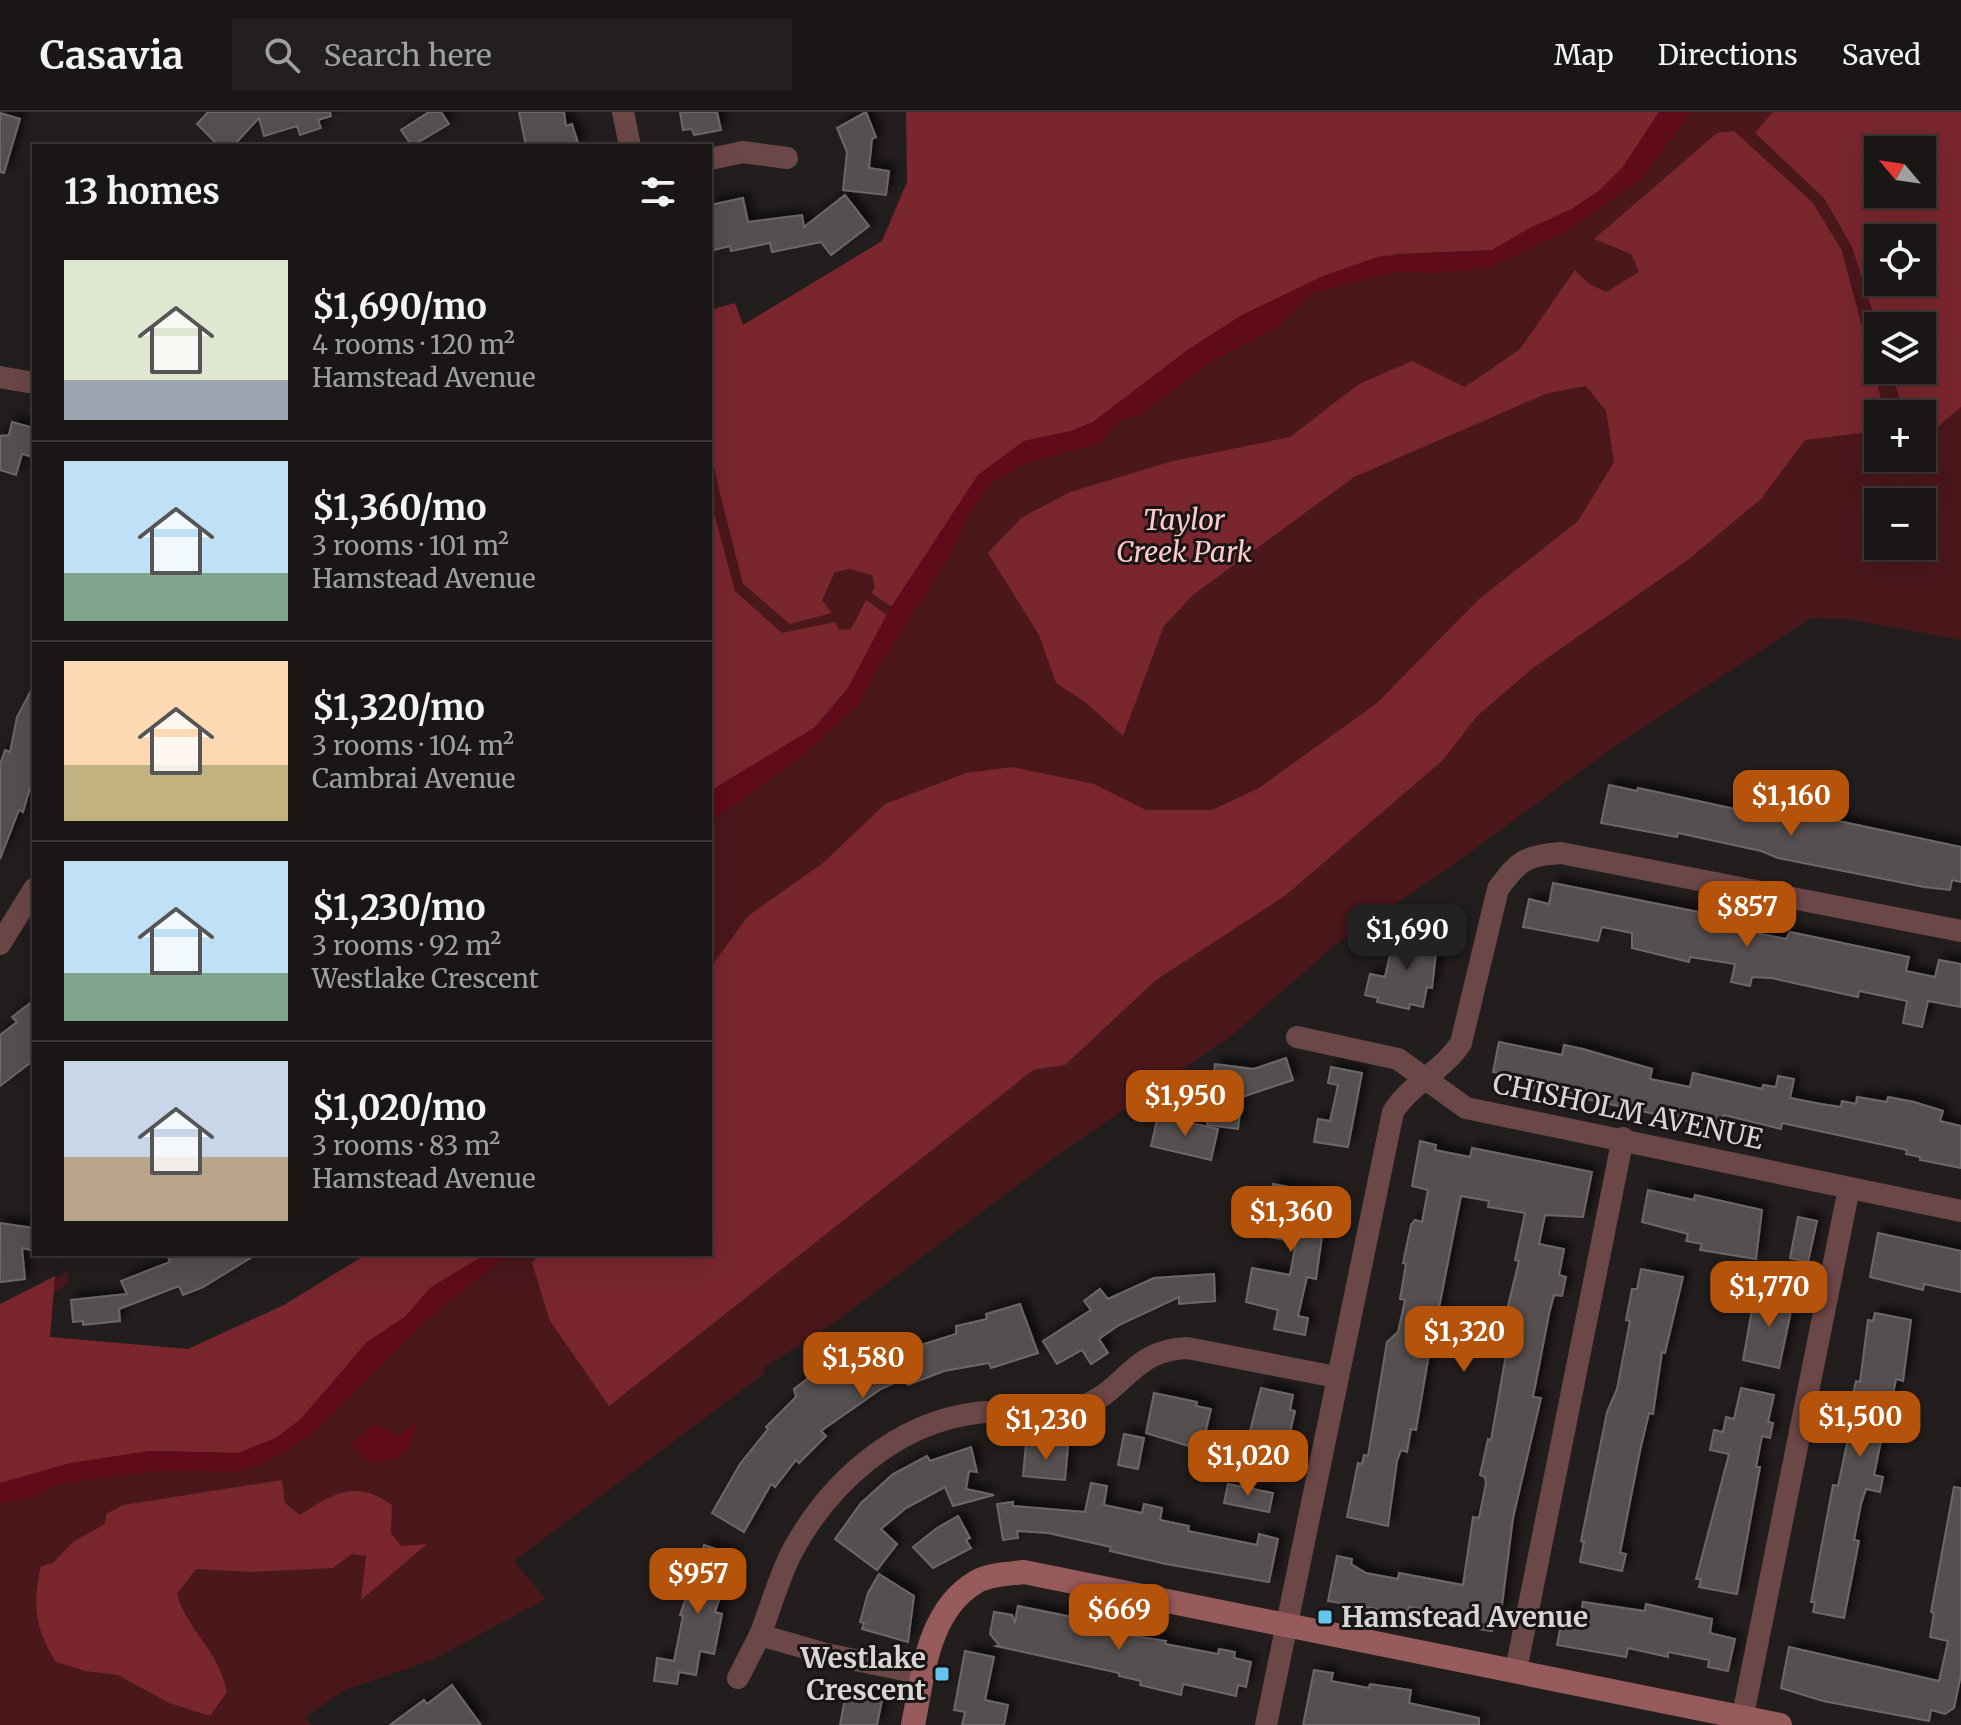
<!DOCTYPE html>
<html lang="en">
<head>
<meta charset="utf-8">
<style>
  :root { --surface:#1a1616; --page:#231f1f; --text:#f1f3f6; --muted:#9f9fa1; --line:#383535; --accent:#b45309 }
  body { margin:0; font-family:Merriweather,serif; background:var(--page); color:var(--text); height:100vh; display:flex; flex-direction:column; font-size:30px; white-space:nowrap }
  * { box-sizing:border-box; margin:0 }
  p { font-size:26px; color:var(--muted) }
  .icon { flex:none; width:44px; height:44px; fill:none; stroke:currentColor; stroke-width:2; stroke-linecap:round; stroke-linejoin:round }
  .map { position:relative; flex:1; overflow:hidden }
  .drawer { position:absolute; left:32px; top:32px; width:680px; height:1112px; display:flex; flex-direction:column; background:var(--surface); border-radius:0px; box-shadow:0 8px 32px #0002,0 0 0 2px var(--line) }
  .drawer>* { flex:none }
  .needle { width:52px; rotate:299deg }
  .buttons { position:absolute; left:1864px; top:24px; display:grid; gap:16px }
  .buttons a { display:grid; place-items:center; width:72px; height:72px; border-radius:0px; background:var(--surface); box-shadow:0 8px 32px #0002,0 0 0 2px var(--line); font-size:40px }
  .price { position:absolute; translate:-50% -68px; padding:0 18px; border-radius:16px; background:var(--accent); color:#fff; font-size:26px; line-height:52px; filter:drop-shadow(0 2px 4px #0008) }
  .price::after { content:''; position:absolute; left:50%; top:48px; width:24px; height:18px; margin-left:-12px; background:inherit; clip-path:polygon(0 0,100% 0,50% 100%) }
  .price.current { background:#222; color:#fff }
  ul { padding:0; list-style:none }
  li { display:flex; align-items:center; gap:24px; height:200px; padding:0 32px }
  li+li { border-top:2px solid var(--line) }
  li span { display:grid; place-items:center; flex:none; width:224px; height:160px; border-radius:0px; color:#555 }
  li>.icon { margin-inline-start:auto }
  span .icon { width:96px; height:96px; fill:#fffc; stroke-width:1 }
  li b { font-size:34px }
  h2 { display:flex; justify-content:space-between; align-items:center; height:96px; padding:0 32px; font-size:34px }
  header { display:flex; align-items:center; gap:48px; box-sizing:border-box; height:112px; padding:0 40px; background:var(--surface); border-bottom:2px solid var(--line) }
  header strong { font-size:38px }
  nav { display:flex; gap:44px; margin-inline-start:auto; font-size:28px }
  .search { width:560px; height:72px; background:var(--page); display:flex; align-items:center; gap:20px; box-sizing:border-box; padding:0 28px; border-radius:0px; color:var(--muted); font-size:30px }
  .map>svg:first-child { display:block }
</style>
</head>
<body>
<header>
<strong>Casavia</strong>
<div class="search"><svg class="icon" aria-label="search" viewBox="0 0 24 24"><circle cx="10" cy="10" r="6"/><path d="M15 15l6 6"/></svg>Search here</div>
<nav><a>Map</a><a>Directions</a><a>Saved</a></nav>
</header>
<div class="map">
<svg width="1961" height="1613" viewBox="0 0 1961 1613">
  <defs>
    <filter id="shadow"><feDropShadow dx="6" dy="-6" stdDeviation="4" flood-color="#0009"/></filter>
  </defs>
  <rect width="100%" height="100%" fill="#231e1e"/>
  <!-- green -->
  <path fill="#4a171b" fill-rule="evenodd" d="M 906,0 L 1961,0 L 1961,528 L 1848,507 L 1811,506 L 1615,634 L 1450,755 L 1335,833 L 1231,924 L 1062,1040 L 834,1211 L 762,1257 L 765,1261 L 514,1449 L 546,1487 L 432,1548 L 345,1578 L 305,1605 L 312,1613 L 0,1613 L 0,1192 L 68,1159 L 67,1173 L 54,1180 L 50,1225 L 188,1237 L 284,1193 L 362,1145 L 360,1142 L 710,1142 L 710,198 L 735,191 L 743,213 L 882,129 L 907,70 ZM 1878,38 L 1922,38 L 1922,82 L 1878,82 ZM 1878,126 L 1922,126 L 1922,170 L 1878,170 ZM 1878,214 L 1922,214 L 1922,258 L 1878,258 ZM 1878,302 L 1922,302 L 1922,346 L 1878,346 ZM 1878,390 L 1922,390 L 1922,434 L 1878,434 Z"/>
  <!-- forest -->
  <g fill="#79262d" fill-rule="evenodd">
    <polygon points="906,0 1659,0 1623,55 1600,78 1572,97 1528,117 1492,138 1396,142 1242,203 1189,237 1093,310 1071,319 1024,329 978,363 892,495 871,481 875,475 872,463 850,457 835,460 822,488 832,501 790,512 743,472 719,378 710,334 710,198 735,191 743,213 882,129 907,70"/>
    <path d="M 1773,0 L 1961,0 L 1961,295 L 1922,328 L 1922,302 L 1904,302 L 1891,258 L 1922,258 L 1922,214 L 1878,214 L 1878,217 L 1852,135 L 1824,86 L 1755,21 ZM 1878,38 L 1922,38 L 1922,82 L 1878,82 ZM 1878,126 L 1922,126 L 1922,170 L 1878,170 Z"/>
    <polygon points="1734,19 1813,91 1842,139 1885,302 1878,302 1878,319 1805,328 1761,387 1689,447 1533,556 1477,604 1443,648 1286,783 1156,868 1065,953 1033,958 609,1294 550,1209 532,1151 539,1142 710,1142 710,856 748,804 823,751 885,692 966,661 1012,655 1094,672 1146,698 1212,698 1259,676 1377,591 1478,488 1578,409 1614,350 1606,299 1586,274 1548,281 1354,365 1193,483 1164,514 1123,624 1085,590 1056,571 1039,523 988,441 1021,406 1070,380 1173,349 1290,325 1359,272 1412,249 1465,275 1520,237 1575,158 1589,172 1606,180 1639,160 1631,142 1594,127 1717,21"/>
    <polygon points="710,386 735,479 782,521 835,510 839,518 851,517 866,488 887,503 848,576 814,616 710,679"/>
    <polygon points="360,1142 486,1142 430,1176 405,1205 367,1230 301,1307 276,1326 239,1341 150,1339 71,1351 0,1371 0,1192 55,1164 50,1225 188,1237 284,1193 362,1145"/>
    <path d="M 282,1368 L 285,1391 L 300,1403 C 333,1381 356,1367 392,1393 L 391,1421 L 401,1434 L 427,1432 L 361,1488 L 366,1444 L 352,1442 L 333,1456 L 250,1460 L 196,1457 L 177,1482 C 185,1515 220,1540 227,1580 L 210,1604 L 169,1591 L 118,1563 L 85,1559 L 56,1550 C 35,1517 32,1493 41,1454 L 53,1451 L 73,1430 L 105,1412 L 106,1402 L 123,1393 Z"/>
  </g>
  <!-- water -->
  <g fill="#600b19">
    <polygon points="1659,0 1691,0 1641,67 1565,120 1488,156 1439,161 1396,160 1309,182 1278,215 1210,250 1143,301 1119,309 1098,332 1026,351 991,371 970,400 947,449 877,557 860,590 806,641 710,710 710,679 814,616 825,605 848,576 889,498 978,363 1024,329 1071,319 1093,310 1189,237 1242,203 1325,163 1381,144 1492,138 1528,117 1572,97 1600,78 1623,55"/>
    <polygon points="486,1142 508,1142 431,1204 308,1325 260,1353 232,1360 171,1358 117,1364 55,1373 39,1384 0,1391 0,1371 71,1351 150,1339 239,1341 276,1326 301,1307 367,1230 405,1205 430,1176"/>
    <path d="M 416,1311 C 415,1349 371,1365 351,1332 L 373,1312 L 398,1323 Z"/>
  </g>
  <!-- building -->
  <g fill="#554f4f" stroke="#6d6767" stroke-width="2" filter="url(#shadow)">
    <polygon points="208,0 330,0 331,4 318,8 321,16 300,23 297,14 264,24 259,6 233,34 219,34 197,12"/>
    <polygon points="429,0 441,0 449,12 412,34 401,18"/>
    <polygon points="519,0 564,0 566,14 572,12 579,34 526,34"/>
    <polygon points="680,0 717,0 721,18 694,23 692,17 683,18"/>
    <polygon points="866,0 876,25 872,27 869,56 889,59 886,83 843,78 847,40 837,16"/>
    <polygon points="0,1 20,7 4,61 0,60"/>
    <polygon points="845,83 869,114 831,143 821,130 772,140 770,131 731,139 730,134 710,139 710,93 743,86 748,110 802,103 804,115"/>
    <polygon points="12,310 34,316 34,345 22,342 16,363 0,358 0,324 9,323"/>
    <polygon points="34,573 34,662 23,700 19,698 0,747 0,653 5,638 10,640 17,605"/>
    <polygon points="1609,673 1637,679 1638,676 1786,708 1794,708 1795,703 1809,706 1810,703 1961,735 1961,770 1952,768 1950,778 1924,775 1778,746 1761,739 1678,721 1677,725 1601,711"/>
    <polygon points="1553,771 1719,804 1718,811 1741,815 1741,818 1786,827 1790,820 1909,845 1906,859 1935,865 1939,848 1961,852 1961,895 1928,889 1922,915 1903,911 1907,889 1859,879 1858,885 1771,866 1752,865 1750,874 1731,870 1735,852 1690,845 1689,850 1632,836 1632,821 1602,815 1598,829 1523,815 1529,787 1549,792"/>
    <polygon points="1412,818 1438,823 1432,876 1427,875 1423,895 1410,892 1409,897 1377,890 1378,886 1365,883 1370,862 1385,865 1394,825 1403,827 1404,822 1411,823"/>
    <polygon points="34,888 34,948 0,974 0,923 17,910 12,905"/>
    <polygon points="1499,930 1562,943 1564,933 1583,937 1652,957 1650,967 1690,975 1693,961 1762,977 1763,973 1776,975 1778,964 1794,967 1790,986 1821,992 1841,995 1842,989 1856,992 1857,985 1887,990 1888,985 1914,990 1943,999 1940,1009 1961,1014 1961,1056 1920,1048 1920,1045 1906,1042 1907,1038 1782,1011 1781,1017 1724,1003 1718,1013 1702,1009 1701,1012 1530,975 1532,967 1493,960"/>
    <polygon points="1286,946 1293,968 1242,985 1238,1017 1207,1013 1215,952 1254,957"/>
    <polygon points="1331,955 1362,961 1348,1035 1314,1030 1318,1007 1330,1009 1338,973 1328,971"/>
    <polygon points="1158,1004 1218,1017 1211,1048 1151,1034"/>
    <polygon points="1420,1029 1436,1033 1435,1038 1470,1045 1472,1036 1592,1060 1583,1105 1545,1103 1539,1132 1564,1137 1559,1163 1566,1165 1562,1184 1554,1183 1549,1202 1533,1285 1541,1286 1513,1406 1501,1501 1496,1501 1492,1519 1454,1513 1455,1503 1409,1495 1407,1502 1328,1489 1337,1444 1352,1447 1351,1452 1366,1461 1398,1467 1399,1461 1463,1473 1473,1405 1479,1406 1486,1371 1485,1365 1480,1363 1488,1327 1491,1328 1510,1220 1502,1218 1519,1149 1515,1148 1525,1101 1488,1095 1489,1089 1461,1084 1438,1201 1443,1202 1439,1244 1429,1242 1416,1318 1411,1317 1407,1340 1401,1338 1397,1349 1388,1414 1347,1405 1358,1351 1362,1352 1364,1343 1368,1344 1387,1230 1398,1220 1405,1188 1400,1187 1406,1152 1403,1151 1411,1113 1415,1108 1422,1110 1428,1078 1412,1074"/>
    <polygon points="1273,1072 1328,1082 1316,1167 1307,1165 1298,1204 1308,1206 1305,1223 1274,1217 1278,1198 1246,1190 1252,1156 1290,1163 1296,1130 1263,1124"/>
    <polygon points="1648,1078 1694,1088 1695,1083 1762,1098 1756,1147 1700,1138 1702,1132 1686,1129 1688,1122 1642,1110"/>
    <polygon points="1798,1105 1817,1109 1808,1150 1790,1146"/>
    <polygon points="0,1111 34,1116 31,1138 22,1136 25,1167 0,1170"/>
    <polygon points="1878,1121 1961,1139 1961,1180 1924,1172 1923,1178 1870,1165"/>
    <polygon points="167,1142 257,1142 203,1175 183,1183 179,1174 119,1197 120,1209 83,1213 83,1209 73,1210 71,1188 127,1182 121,1169 170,1150"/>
    <polygon points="1641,1157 1683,1165 1665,1241 1662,1240 1653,1302 1649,1301 1640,1339 1620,1441 1626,1442 1622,1459 1580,1450 1584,1430 1581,1429 1607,1300 1617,1277 1630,1209 1626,1208 1632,1177 1637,1177"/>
    <polygon points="1214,1162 1215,1189 1179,1192 1179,1185 1119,1213 1099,1227 1108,1241 1091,1252 1082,1238 1057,1252 1043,1229 1091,1198 1084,1189 1100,1177 1108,1187 1154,1166"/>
    <polygon points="1767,1175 1795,1180 1779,1256 1743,1248 1752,1198 1762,1200"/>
    <polygon points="1020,1192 1038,1241 991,1256 989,1251 944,1259 908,1273 905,1266 881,1277 821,1319 826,1324 799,1351 796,1348 775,1375 771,1372 744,1420 712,1401 740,1352 768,1317 766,1315 796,1285 794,1277 819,1258 826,1264 884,1234 889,1243 956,1222 956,1214 987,1207 986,1202"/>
    <polygon points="1875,1201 1911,1208 1903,1269 1896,1267 1884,1329 1881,1329 1874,1363 1883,1365 1880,1380 1866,1377 1861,1392 1854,1428 1859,1429 1844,1506 1813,1500 1815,1490 1811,1490 1833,1373 1838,1374 1848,1327 1843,1326 1847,1309 1856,1269 1860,1270 1868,1208 1873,1209"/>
    <polygon points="1261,1276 1293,1283 1290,1298 1295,1299 1287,1333 1279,1331 1274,1356 1230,1361 1237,1328 1247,1331"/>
    <polygon points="1741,1276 1774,1283 1768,1310 1773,1311 1770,1326 1762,1324 1756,1355 1760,1355 1737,1482 1699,1475 1701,1467 1696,1467 1729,1342 1710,1338 1714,1318 1723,1320 1726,1305 1734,1307"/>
    <polygon points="1154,1281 1197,1290 1196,1294 1211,1297 1203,1331 1196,1330 1195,1336 1146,1321"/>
    <polygon points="1124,1322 1144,1326 1138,1357 1118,1353"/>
    <polygon points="1026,1332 1068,1334 1065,1368 1023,1364"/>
    <polygon points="971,1335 977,1360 969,1359 966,1377 994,1383 953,1394 945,1375 906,1396 881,1417 897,1432 877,1458 835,1427 861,1391 893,1362 927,1344 930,1349"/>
    <polygon points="1091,1371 1107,1374 1104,1393 1142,1401 1144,1392 1162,1396 1160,1408 1189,1414 1188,1419 1257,1433 1259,1422 1278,1427 1269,1470 1166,1452 1110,1439 1111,1435 1048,1421 1017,1419 1018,1426 1003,1428 997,1392 1013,1390 1013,1394 1085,1400"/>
    <polygon points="1228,1372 1273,1381 1269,1400 1224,1391"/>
    <polygon points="1954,1375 1961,1376 1961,1563 1954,1596 1945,1602 1931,1598 1929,1609 1823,1589 1781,1576 1789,1535 1939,1569 1948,1529 1930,1525 1934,1501 1931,1500"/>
    <polygon points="958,1404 970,1426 966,1428 971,1436 933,1456 913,1435 937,1416"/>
    <polygon points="704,1433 734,1443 715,1500 722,1502 714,1542 700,1539 696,1563 679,1560 677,1572 654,1569 657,1546 674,1549 683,1504 680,1503"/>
    <polygon points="879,1462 914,1484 908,1530 862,1517 864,1511 860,1510 868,1481"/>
    <polygon points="1583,1490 1645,1499 1646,1492 1712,1507 1710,1521 1735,1527 1728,1559 1708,1555 1709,1548 1668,1540 1668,1545 1628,1536 1626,1545 1557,1533 1564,1498 1581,1502"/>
    <polygon points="1018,1494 1097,1510 1096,1513 1117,1517 1116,1521 1166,1529 1165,1532 1218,1542 1219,1537 1235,1540 1234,1546 1251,1550 1246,1575 1238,1573 1236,1584 1183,1572 1181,1583 1140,1573 1141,1569 1119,1564 1119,1561 996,1534 999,1533 990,1522 994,1500 1012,1503 1015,1510"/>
    <polygon points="965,1539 994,1545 985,1588 1008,1593 1004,1613 962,1613 965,1600 954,1598"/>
    <polygon points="1314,1558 1333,1561 1331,1569 1369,1576 1370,1572 1411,1578 1409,1591 1479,1606 1479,1613 1303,1613"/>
    <polygon points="452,1573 481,1613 390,1613 424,1588 427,1592"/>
    <polygon points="846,1581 882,1588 877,1613 840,1613"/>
  </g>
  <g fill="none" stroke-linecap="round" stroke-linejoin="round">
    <!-- street -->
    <g stroke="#6c4747" stroke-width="22">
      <polyline points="623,0 630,34"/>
      <polyline points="710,47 743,40 787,46"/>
      <polyline points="0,265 34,271"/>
      <polyline points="0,832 34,777"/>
      <polyline points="1297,925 1398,947 1466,996 1961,1099"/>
      <polyline points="1516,1558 1623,1026"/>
      <path d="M 924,1562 L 826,1542 L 760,1523 C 771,1495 779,1464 793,1438 C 830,1370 896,1311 976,1301 C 1009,1297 1047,1305 1079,1295 C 1125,1281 1130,1238 1187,1236 L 1336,1265"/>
      <polyline points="738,1566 760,1523"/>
      <path d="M 1266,1613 L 1393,1000 C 1410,972 1443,959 1461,931 L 1498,777 C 1518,749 1526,743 1561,741 L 1961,819"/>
      <polyline points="1741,1613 1849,1076"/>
    </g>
    <!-- secondary -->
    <path stroke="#975b5c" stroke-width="24" d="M 913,1613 C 923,1564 927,1499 976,1470 C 989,1462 1009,1462 1024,1460 L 1780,1613"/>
  </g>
  <!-- markers -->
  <g fill="#65c5ef" stroke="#1a1515" stroke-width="3">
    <rect x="1317" y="1497" width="16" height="16" rx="4"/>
    <rect x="934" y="1554" width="16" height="16" rx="4"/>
  </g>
  <g text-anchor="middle" stroke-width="6" stroke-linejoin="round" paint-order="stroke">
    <!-- park labels -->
    <g font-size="28" font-style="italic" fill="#fecaca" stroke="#1a1515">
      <text x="1184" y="418">Taylor<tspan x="1184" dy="32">Creek Park</tspan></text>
    </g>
    <!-- street labels -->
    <g font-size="28" fill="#d8d5d5" stroke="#1a1515">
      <text transform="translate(1628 999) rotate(12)" y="10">CHISHOLM AVENUE</text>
    </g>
    <!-- poi labels -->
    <g font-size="28" font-weight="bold" fill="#d8d5d5" stroke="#1a1515" text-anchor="start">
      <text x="1341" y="1515">Hamstead Avenue</text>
      <text x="926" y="1556" text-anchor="end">Westlake<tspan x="926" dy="32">Crescent</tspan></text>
    </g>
  </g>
</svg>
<div class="buttons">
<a><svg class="needle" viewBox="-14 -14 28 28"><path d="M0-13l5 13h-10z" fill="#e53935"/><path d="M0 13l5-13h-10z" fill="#9f9fa1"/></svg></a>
<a><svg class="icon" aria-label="locate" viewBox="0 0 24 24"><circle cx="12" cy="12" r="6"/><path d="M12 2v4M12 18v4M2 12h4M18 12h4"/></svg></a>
<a><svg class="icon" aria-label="layers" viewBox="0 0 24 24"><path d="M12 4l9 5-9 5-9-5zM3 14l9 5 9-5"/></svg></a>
<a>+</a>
<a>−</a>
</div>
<b class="price" style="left:1791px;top:726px">$1,160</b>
<b class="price" style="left:1747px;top:837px">$857</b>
<b class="price current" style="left:1407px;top:860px">$1,690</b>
<b class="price" style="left:1185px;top:1026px">$1,950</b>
<b class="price" style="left:1291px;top:1142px">$1,360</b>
<b class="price" style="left:1769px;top:1217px">$1,770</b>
<b class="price" style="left:1464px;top:1262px">$1,320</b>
<b class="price" style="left:863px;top:1288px">$1,580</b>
<b class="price" style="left:1860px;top:1347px">$1,500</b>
<b class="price" style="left:1046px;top:1350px">$1,230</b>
<b class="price" style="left:1248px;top:1386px">$1,020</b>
<b class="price" style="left:698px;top:1504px">$957</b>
<b class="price" style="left:1119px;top:1540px">$669</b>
<section class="drawer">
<h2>13 homes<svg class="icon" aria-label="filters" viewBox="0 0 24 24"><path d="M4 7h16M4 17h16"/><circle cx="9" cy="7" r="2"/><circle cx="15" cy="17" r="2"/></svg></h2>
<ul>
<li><span style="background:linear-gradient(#dfe7d0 75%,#9aa5b1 0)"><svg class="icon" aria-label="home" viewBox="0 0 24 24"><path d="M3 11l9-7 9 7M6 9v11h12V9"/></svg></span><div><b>$1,690/mo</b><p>4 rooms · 120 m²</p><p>Hamstead Avenue</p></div></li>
<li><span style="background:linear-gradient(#bfe0f5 70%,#7fa58c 0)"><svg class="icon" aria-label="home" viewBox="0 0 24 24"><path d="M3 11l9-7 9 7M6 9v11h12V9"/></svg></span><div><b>$1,360/mo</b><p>3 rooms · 101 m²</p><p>Hamstead Avenue</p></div></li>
<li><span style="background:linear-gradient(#ffd9b3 65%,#c2b280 0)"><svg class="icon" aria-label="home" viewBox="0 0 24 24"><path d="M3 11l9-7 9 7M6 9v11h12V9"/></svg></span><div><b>$1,320/mo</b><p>3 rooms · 104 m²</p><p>Cambrai Avenue</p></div></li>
<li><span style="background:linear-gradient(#bfe0f5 70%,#7fa58c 0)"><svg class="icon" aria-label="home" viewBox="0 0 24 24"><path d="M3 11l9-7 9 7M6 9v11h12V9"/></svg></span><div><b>$1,230/mo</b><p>3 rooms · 92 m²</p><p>Westlake Crescent</p></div></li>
<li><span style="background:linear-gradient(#c9d6e8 60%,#b9a48a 0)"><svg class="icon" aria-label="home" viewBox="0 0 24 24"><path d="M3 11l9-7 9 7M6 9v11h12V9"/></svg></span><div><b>$1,020/mo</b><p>3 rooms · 83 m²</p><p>Hamstead Avenue</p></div></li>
</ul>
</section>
</div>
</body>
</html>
